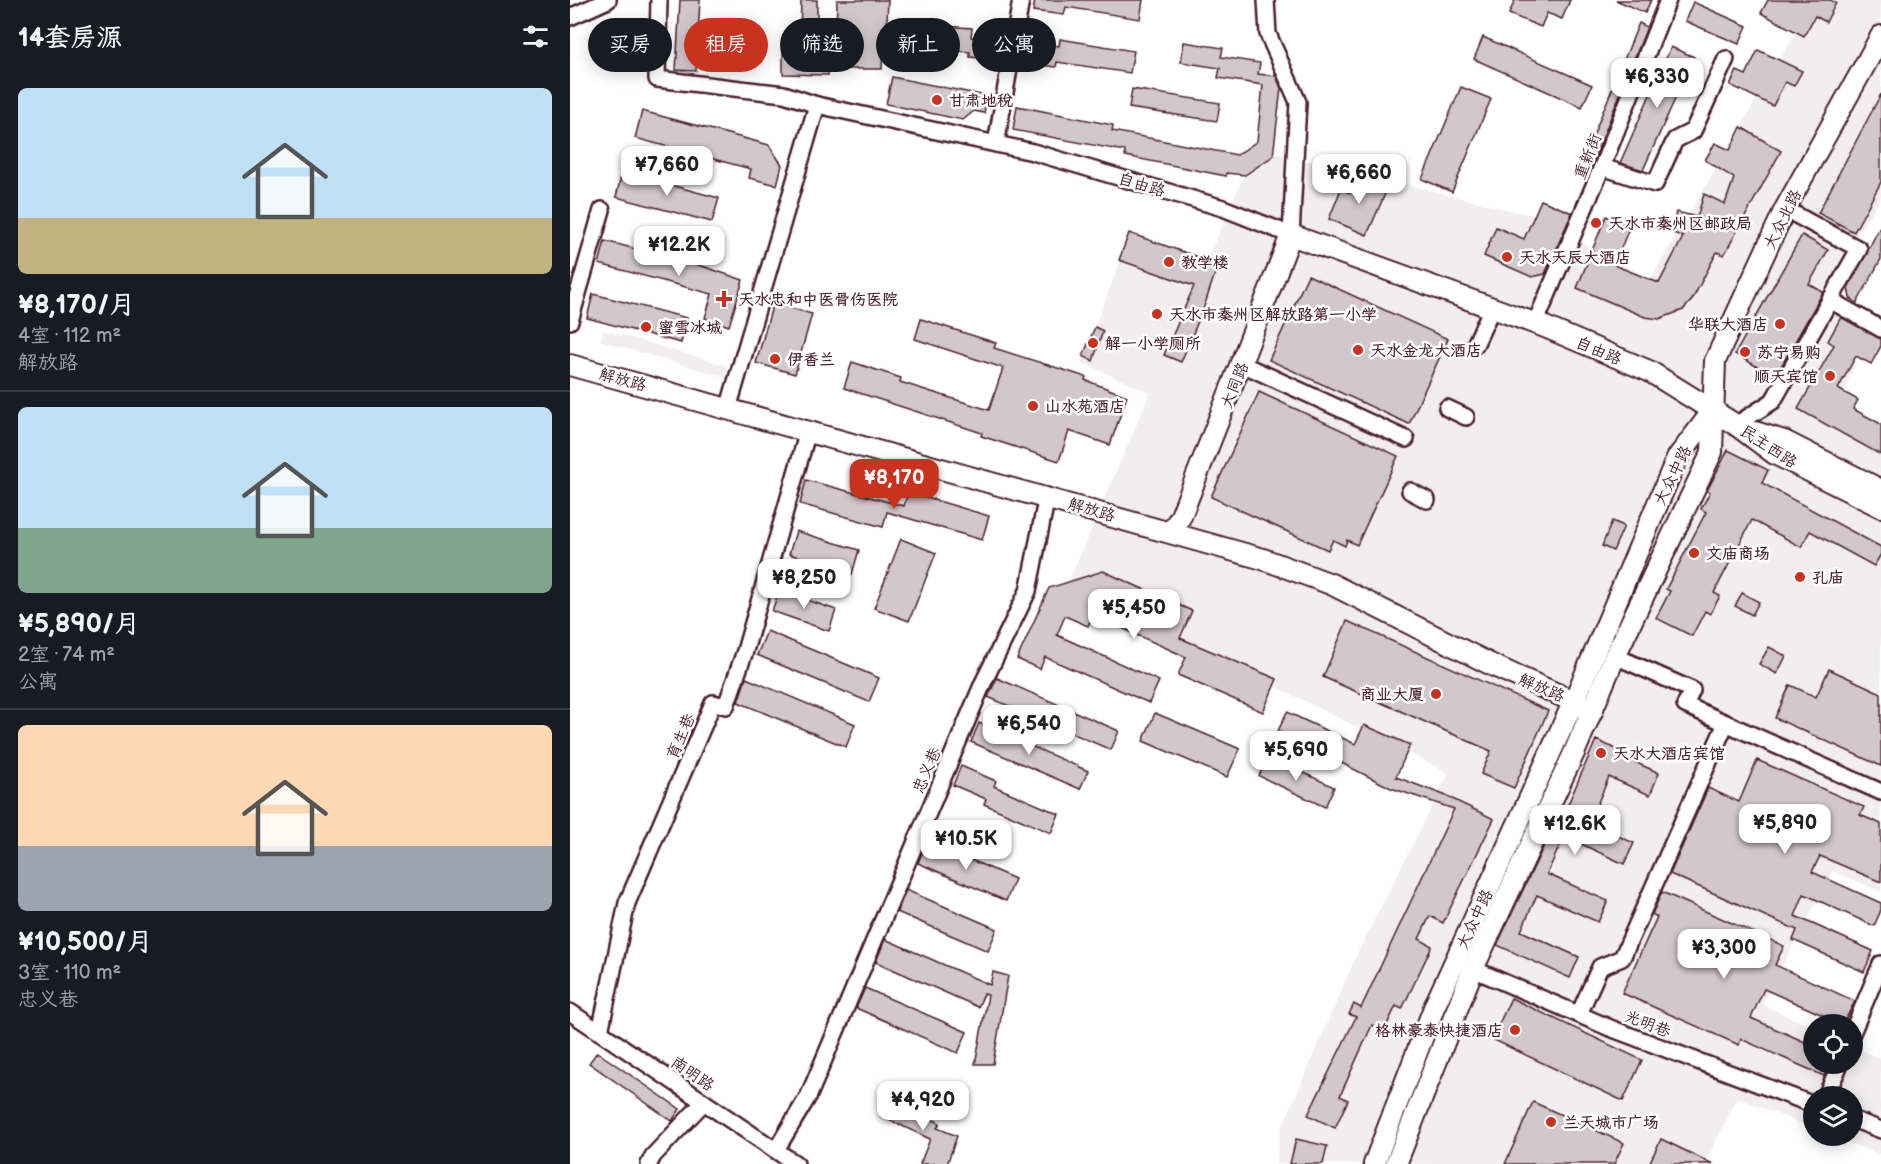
<!DOCTYPE html>
<html lang="zh">
<head>
<meta charset="utf-8">
<style>
  :root { --surface:#171b24; --page:#20242c; --text:#f1f3f6; --muted:#9ea1a6; --line:#363941; --accent:#c8321e }
  body { margin:0; font-family:"Balsamiq Sans","LXGW WenKai TC",sans-serif; background:var(--page); color:var(--text); height:100vh; display:flex; flex-direction:column; font-size:22px; white-space:nowrap }
  * { box-sizing:border-box; margin:0 }
  p { font-size:20px; color:var(--muted) }
  .icon { flex:none; width:33px; height:33px; fill:none; stroke:currentColor; stroke-width:2; stroke-linecap:round; stroke-linejoin:round }
  .map { position:relative; flex:1; overflow:hidden }
  .side { display:flex; flex-direction:column; background:var(--surface); width:570px }
  .side>* { flex:none }
  .guide { position:absolute; left:18px; top:18px; width:570px; height:54px; display:flex; gap:12px }
  .controls { position:absolute; left:1233px; top:1014px; display:grid; gap:12px }
  .controls a { display:grid; place-items:center; width:60px; height:60px; border-radius:50%; background:var(--surface); box-shadow:0 3px 15px #0003; font-size:30px }
  .price { position:absolute; translate:-50% -51px; padding:0 14px; border-radius:12px; background:#fff; color:#222; font-size:20px; line-height:39px; filter:drop-shadow(0 2px 3px #0008) }
  .price::after { content:''; position:absolute; left:50%; top:36px; width:18px; height:14px; margin-left:-9px; background:inherit; clip-path:polygon(0 0,100% 0,50% 100%) }
  .price.selected { background:var(--accent); color:#fff }
  ul { padding:0; list-style:none }
  li { display:grid; align-content:center; gap:12px; height:318px; padding:0 18px }
  li+li { border-top:2px solid var(--line) }
  li span { display:grid; place-items:center; height:186px; border-radius:9px; color:#555 }
  li>.icon { margin-inline-start:auto }
  span .icon { width:108px; height:108px; fill:#fffc; stroke-width:1 }
  li b { font-size:26px }
  h2 { display:flex; justify-content:space-between; align-items:center; height:72px; padding:0 18px; font-size:26px }
  .tag { padding:0 21px; border-radius:27px; background:var(--surface); box-shadow:0 3px 15px #0003; font-size:21px; line-height:54px }
  .tag.selected { background:var(--accent); color:#fff }
  main { display:flex; flex:1; min-height:0 }
  .map>svg:first-child { display:block }
</style>
</head>
<body>
<main>
<section class="side">
<h2>14套房源<svg class="icon" aria-label="filters" viewBox="0 0 24 24"><path d="M4 7h16M4 17h16"/><circle cx="9" cy="7" r="2"/><circle cx="15" cy="17" r="2"/></svg></h2>
<ul>
<li><span style="background:linear-gradient(#bfe0f5 70%,#c2b280 0)"><svg class="icon" aria-label="home" viewBox="0 0 24 24"><path d="M3 11l9-7 9 7M6 9v11h12V9"/></svg></span><div><b>¥8,170/月</b><p>4室 · 112 m²</p><p>解放路</p></div></li>
<li><span style="background:linear-gradient(#bfe0f5 65%,#7fa58c 0)"><svg class="icon" aria-label="home" viewBox="0 0 24 24"><path d="M3 11l9-7 9 7M6 9v11h12V9"/></svg></span><div><b>¥5,890/月</b><p>2室 · 74 m²</p><p>公寓</p></div></li>
<li><span style="background:linear-gradient(#ffd9b3 65%,#9aa5b1 0)"><svg class="icon" aria-label="home" viewBox="0 0 24 24"><path d="M3 11l9-7 9 7M6 9v11h12V9"/></svg></span><div><b>¥10,500/月</b><p>3室 · 110 m²</p><p>忠义巷</p></div></li>
</ul>
</section>
<div class="map">
<svg width="1311" height="1164" viewBox="0 0 1311 1164">
  <rect width="100%" height="100%" fill="#fff"/>
  <filter id="ink" filterUnits="userSpaceOnUse"><feTurbulence type="fractalNoise" baseFrequency=".0167" numOctaves="2"/><feDisplacementMap in="SourceGraphic" scale="12" xChannelSelector="R" yChannelSelector="G"/><feConvolveMatrix kernelMatrix="1 2 1 2 8 2 1 2 1" color-interpolation-filters="sRGB"/></filter>
  <g filter="url(#ink)">
    <!-- built -->
    <g fill="#f2eeef">
      <polygon points="1245,0 1311,0 1311,197 1247,299 1295,336 1268,410 1311,432 1311,892 1263,871 1192,1004 1243,1028 1244,1064 1282,1064 1283,1046 1311,1059 1311,1155 1261,1136 1282,1136 1282,1096 1244,1096 1243,1128 1167,1098 1135,1164 706,1164 710,1132 788,952 879,773 498,583 580,393 511,362 561,234 637,260 686,148 961,215 1080,280"/>
      <polygon points="33,330 158,366 155,377 30,341"/>
    </g>
    <!-- building -->
    <g fill="#d2c7cb" stroke="#4a1f2b" stroke-width="1.5">
      <polygon points="110,0 130,0 126,71 106,70"/>
      <polygon points="231,0 247,0 247,36 266,37 267,0 318,0 317,22 402,28 401,37 434,40 431,60 400,57 400,52 313,45 312,69 258,69 258,75 213,74 213,36 230,36"/>
      <polygon points="465,0 573,0 570,19 496,7 494,15 463,11"/>
      <polygon points="945,0 1000,0 992,19 977,13 971,27 939,14"/>
      <polygon points="1046,0 1081,0 1075,13"/>
      <polygon points="1198,0 1260,0 1266,3 1256,22 1245,16 1234,36 1191,13"/>
      <polygon points="1123,2 1177,26 1169,44 1115,21"/>
      <polygon points="1069,23 1077,27 1018,174 1009,170"/>
      <polygon points="913,37 1022,85 1012,107 904,59"/>
      <polygon points="490,39 564,51 560,73 487,62 486,67 456,63 459,42 489,46"/>
      <polygon points="614,42 653,48 651,57 690,63 688,74 706,76 711,88 703,156 675,175 656,173 656,176 555,156 555,151 443,130 447,106 543,125 542,131 667,155 687,141 693,85 648,78 650,68 611,62"/>
      <polygon points="1101,47 1124,57 1073,170 1050,163"/>
      <polygon points="1188,50 1232,71 1224,86 1215,82 1203,106 1160,85 1167,71 1176,75"/>
      <polygon points="322,77 417,96 414,113 404,111 393,120 316,104"/>
      <polygon points="891,87 921,99 882,192 852,179"/>
      <polygon points="562,89 650,103 647,121 559,108"/>
      <polygon points="1311,94 1311,182 1284,232 1248,213"/>
      <polygon points="72,111 199,145 212,165 207,185 179,178 181,169 65,138"/>
      <polygon points="1171,127 1211,151 1154,255 1147,252 1122,300 1113,310 1089,319 1075,317 1007,288 1036,216 1060,226 1044,265 1089,283 1113,237 1101,232 1106,212 1127,217 1134,194 1155,204 1164,178 1135,160 1145,143 1160,150"/>
      <polygon points="52,172 149,198 142,222 46,197"/>
      <polygon points="788,174 818,187 797,235 759,219 771,189 780,193"/>
      <polygon points="971,200 1002,213 975,274 962,277 914,256 926,227 954,239"/>
      <polygon points="1311,225 1311,259 1287,303 1280,298 1278,288"/>
      <polygon points="559,233 648,264 634,307 611,362 594,355 624,286 549,260"/>
      <polygon points="1232,235 1258,250 1239,284 1253,292 1205,377 1165,354"/>
      <polygon points="35,241 132,266 173,280 159,326 135,318 142,294 29,264"/>
      <polygon points="738,275 878,339 839,424 699,360"/>
      <polygon points="23,294 117,318 111,343 17,318"/>
      <polygon points="203,303 242,314 225,374 186,363"/>
      <polygon points="1271,317 1311,339 1311,346 1301,364 1286,356 1268,389 1288,400 1283,409 1311,424 1311,455 1228,409 1264,345 1258,341"/>
      <polygon points="351,319 426,343 424,348 516,377 515,380 557,396 540,445 499,431 489,461 411,436 412,433 274,388 282,362 331,378 330,382 419,410 433,368 345,339"/>
      <polygon points="525,327 533,331 523,361 513,356"/>
      <polygon points="689,392 828,456 787,545 777,540 775,546 763,540 758,550 641,497"/>
      <polygon points="1158,450 1198,470 1192,483 1311,547 1311,554 1304,566 1240,531 1231,547 1182,520 1144,593 1150,596 1140,614 1135,611 1122,636 1086,618 1100,591 1096,589 1136,512 1131,509 1140,492 1137,491"/>
      <polygon points="236,480 334,506 338,492 419,516 412,540 317,512 313,527 230,504"/>
      <polygon points="1042,521 1054,526 1043,551 1032,546"/>
      <polygon points="226,531 289,550 282,574 219,554"/>
      <polygon points="331,539 366,553 339,621 304,608"/>
      <polygon points="533,571 622,611 610,638 707,679 693,712 608,675 616,657 523,615 518,626 495,616 487,635 589,681 579,703 475,657 470,669 447,659 479,588"/>
      <polygon points="209,590 266,610 259,631 202,611"/>
      <polygon points="1172,593 1189,602 1182,615 1165,606"/>
      <polygon points="777,621 978,711 944,788 911,774 921,751 753,677"/>
      <polygon points="197,631 309,678 299,702 187,655"/>
      <polygon points="1199,647 1216,656 1207,674 1189,664"/>
      <polygon points="1259,669 1311,693 1311,766 1205,718 1220,685 1246,697"/>
      <polygon points="176,678 285,724 276,747 168,702"/>
      <polygon points="427,678 549,731 541,750 418,697"/>
      <polygon points="717,712 785,744 794,725 840,745 826,777 874,795 924,819 873,923 860,916 849,939 862,946 832,1009 826,1006 814,1031 802,1025 770,1096 778,1100 765,1128 738,1115 786,1017 779,1014 784,1004 791,1008 884,809 821,788 708,731"/>
      <polygon points="585,713 670,749 657,777 573,741"/>
      <polygon points="409,723 518,771 510,789 401,742"/>
      <polygon points="1026,740 1053,752 1051,756 1089,773 1080,795 1039,777 1019,823 1064,843 1054,864 994,836 977,874 1038,901 1028,922 967,895 951,931 1009,957 1000,978 927,945 988,816 992,818"/>
      <polygon points="698,756 764,787 755,807 689,776"/>
      <polygon points="1187,760 1294,807 1290,815 1311,824 1311,882 1250,856 1242,872 1311,903 1311,910 1304,926 1234,894 1225,916 1303,951 1294,972 1223,940 1227,930 1100,874 1138,788 1169,802"/>
      <polygon points="391,766 426,781 424,786 489,814 481,833 414,804 416,799 383,785"/>
      <polygon points="357,841 445,879 436,901 348,863"/>
      <polygon points="336,890 427,929 418,951 327,912"/>
      <polygon points="1092,892 1214,946 1205,965 1285,1001 1273,1024 1194,989 1181,1018 1244,1046 1244,1064 1260,1064 1254,1076 1171,1039 1169,1045 1052,993 1087,917 1082,914"/>
      <polygon points="315,939 420,985 423,972 438,976 423,1064 405,1064 418,995 414,994 408,1007 306,962"/>
      <polygon points="295,988 397,1032 388,1053 286,1008"/>
      <polygon points="941,998 1072,1060 1053,1101 922,1039"/>
      <polygon points="27,1052 110,1109 102,1121 19,1063"/>
      <polygon points="319,1099 370,1123 367,1128 387,1136 377,1164 350,1164 360,1139 311,1116"/>
      <polygon points="963,1102 1054,1143 1044,1164 935,1164"/>
      <polygon points="726,1139 757,1146 753,1164 720,1164"/>
      <polygon points="1091,1139 1143,1164 1079,1164"/>
    </g>
    <g fill="none" stroke-linecap="round" stroke-linejoin="round">
      <defs>
        <g id="minor">
          <polyline points="89,0 87,79 214,94 247,105 463,152 653,208 721,235 728,102 698,34 696,0"/>
          <polyline points="0,17 38,0"/>
          <polyline points="426,144 451,0"/>
          <polyline points="1032,167 1085,184 1105,140 1123,131 1156,59"/>
          <polyline points="1260,300 1311,329"/>
          <polyline points="0,321 32,210"/>
          <polyline points="965,324 1032,167 1098,0"/>
          <polyline points="905,345 922,308"/>
          <polyline points="672,364 836,439"/>
          <polyline points="877,408 896,417"/>
          <polyline points="158,409 247,105"/>
          <polyline points="1166,425 1203,401 1289,249 1215,209"/>
          <polyline points="840,491 857,500"/>
          <polyline points="1045,656 1122,690 1115,705 1311,792"/>
          <polyline points="903,969 1040,1028 1244,1105"/>
          <polyline points="0,1012 226,1164"/>
          <polyline points="1009,1014 1030,967 1052,958 1156,723"/>
          <polyline points="30,1032 57,903 143,703 156,706 175,651 238,431"/>
          <polyline points="1282,1033 1311,964"/>
          <polyline points="1256,1096 1270,1064"/>
          <polyline points="1282,1119 1311,1130"/>
          <polyline points="206,1150 239,1095 413,683 458,591 477,496"/>
          <polyline points="79,1164 83,1156 134,1102"/>
        </g>
        <g id="major">
          <polyline points="0,365 693,559 761,584 924,666 1023,710"/>
          <polyline points="1185,432 1214,441 1311,490"/>
          <polyline points="601,532 611,516 721,235 975,327 1079,371 1166,425 1205,454 1311,507"/>
          <polyline points="804,1164 865,1005 1004,701 1107,458 1142,412"/>
          <polyline points="826,1164 903,969 1004,753 1045,656 1142,452 1145,361 1215,209 1311,36"/>
        </g>
      </defs>
      <!-- minor casing -->
      <use href="#minor" stroke="#4a1f2b" stroke-width="20"/>
      <!-- major casing -->
      <use href="#major" stroke="#4a1f2b" stroke-width="24"/>
      <!-- minor -->
      <use href="#minor" stroke="#fff" stroke-width="15"/>
      <!-- major -->
      <use href="#major" stroke="#fff" stroke-width="20"/>
    </g>
  </g>
  <!-- markers -->
  <g fill="#c8321e" stroke="#fff" stroke-width="2">
    <circle cx="367" cy="100" r="6"/>
    <circle cx="1026" cy="223" r="6"/>
    <circle cx="937" cy="257" r="6"/>
    <circle cx="599" cy="262" r="6"/>
    <path d="M151 290h6v6h6v6h-6v6h-6v-6h-6v-6h6z"/>
    <circle cx="587" cy="314" r="6"/>
    <circle cx="1210" cy="324" r="6"/>
    <circle cx="76" cy="327" r="6"/>
    <circle cx="523" cy="343" r="6"/>
    <circle cx="788" cy="350" r="6"/>
    <circle cx="1175" cy="352" r="6"/>
    <circle cx="205" cy="359" r="6"/>
    <circle cx="1260" cy="376" r="6"/>
    <circle cx="463" cy="406" r="6"/>
    <circle cx="1124" cy="553" r="6"/>
    <circle cx="1230" cy="577" r="6"/>
    <circle cx="866" cy="694" r="6"/>
    <circle cx="1031" cy="753" r="6"/>
    <circle cx="945" cy="1030" r="6"/>
    <circle cx="981" cy="1122" r="6"/>
  </g>
  <g text-anchor="middle" stroke-width="5" stroke-linejoin="round" paint-order="stroke">
    <!-- poi labels -->
    <g font-size="16" font-weight="bold" fill="#4a1f2b" stroke="#fff" text-anchor="start">
      <text x="379" y="106">甘肃地税</text>
      <text x="1038" y="229">天水市秦州区邮政局</text>
      <text x="949" y="263">天水天辰大酒店</text>
      <text x="611" y="268">教学楼</text>
      <text x="168" y="305">天水忠和中医骨伤医院</text>
      <text x="599" y="320">天水市秦州区解放路第一小学</text>
      <text x="1198" y="330" text-anchor="end">华联大酒店</text>
      <text x="88" y="333">蜜雪冰城</text>
      <text x="535" y="349">解一小学厕所</text>
      <text x="800" y="356">天水金龙大酒店</text>
      <text x="1187" y="358">苏宁易购</text>
      <text x="217" y="365">伊香兰</text>
      <text x="1248" y="382" text-anchor="end">顺天宾馆</text>
      <text x="475" y="412">山水苑酒店</text>
      <text x="1136" y="559">文庙商场</text>
      <text x="1242" y="583">孔庙</text>
      <text x="854" y="700" text-anchor="end">商业大厦</text>
      <text x="1043" y="759">天水大酒店宾馆</text>
      <text x="933" y="1036" text-anchor="end">格林豪泰快捷酒店</text>
      <text x="993" y="1128">兰天城市广场</text>
    </g>
    <!-- street labels -->
    <g font-size="16" fill="#4a1f2b" stroke="#fff">
      <text transform="translate(1017 156) rotate(-68)" y="6">重新街</text>
      <text transform="translate(572 184) rotate(17)" y="6">自由路</text>
      <text transform="translate(1212 219) rotate(-64)" y="6">大众北路</text>
      <text transform="translate(1029 350) rotate(23)" y="6">自由路</text>
      <text transform="translate(53 379) rotate(15)" y="6">解放路</text>
      <text transform="translate(664 385) rotate(-68)" y="6">大同路</text>
      <text transform="translate(1199 446) rotate(33)" y="6">民主西路</text>
      <text transform="translate(1102 475) rotate(-64)" y="6">大众中路</text>
      <text transform="translate(522 509) rotate(16)" y="6">解放路</text>
      <text transform="translate(972 687) rotate(23)" y="6">解放路</text>
      <text transform="translate(110 736) rotate(-67)" y="6">育生巷</text>
      <text transform="translate(356 770) rotate(-67)" y="6">忠义巷</text>
      <text transform="translate(904 919) rotate(-65)" y="6">大众中路</text>
      <text transform="translate(1078 1023) rotate(21)" y="6">光明巷</text>
      <text transform="translate(123 1073) rotate(34)" y="6">南明路</text>
    </g>
  </g>
</svg>
<div class="controls">
<a><svg class="icon" aria-label="locate" viewBox="0 0 24 24"><circle cx="12" cy="12" r="6"/><path d="M12 2v4M12 18v4M2 12h4M18 12h4"/></svg></a>
<a><svg class="icon" aria-label="layers" viewBox="0 0 24 24"><path d="M12 4l9 5-9 5-9-5zM3 14l9 5 9-5"/></svg></a>
</div>
<b class="price" style="left:1087px;top:109px">¥6,330</b>
<b class="price" style="left:97px;top:197px">¥7,660</b>
<b class="price" style="left:789px;top:205px">¥6,660</b>
<b class="price" style="left:109px;top:277px">¥12.2K</b>
<b class="price selected" style="left:324px;top:510px">¥8,170</b>
<b class="price" style="left:234px;top:610px">¥8,250</b>
<b class="price" style="left:564px;top:640px">¥5,450</b>
<b class="price" style="left:459px;top:756px">¥6,540</b>
<b class="price" style="left:726px;top:782px">¥5,690</b>
<b class="price" style="left:1215px;top:855px">¥5,890</b>
<b class="price" style="left:1005px;top:856px">¥12.6K</b>
<b class="price" style="left:396px;top:871px">¥10.5K</b>
<b class="price" style="left:1154px;top:980px">¥3,300</b>
<b class="price" style="left:353px;top:1132px">¥4,920</b>
<div class="guide">
<a class="tag">买房</a>
<a class="tag selected">租房</a>
<a class="tag">筛选</a>
<a class="tag">新上</a>
<a class="tag">公寓</a>
</div>
</div>
</main>
</body>
</html>
